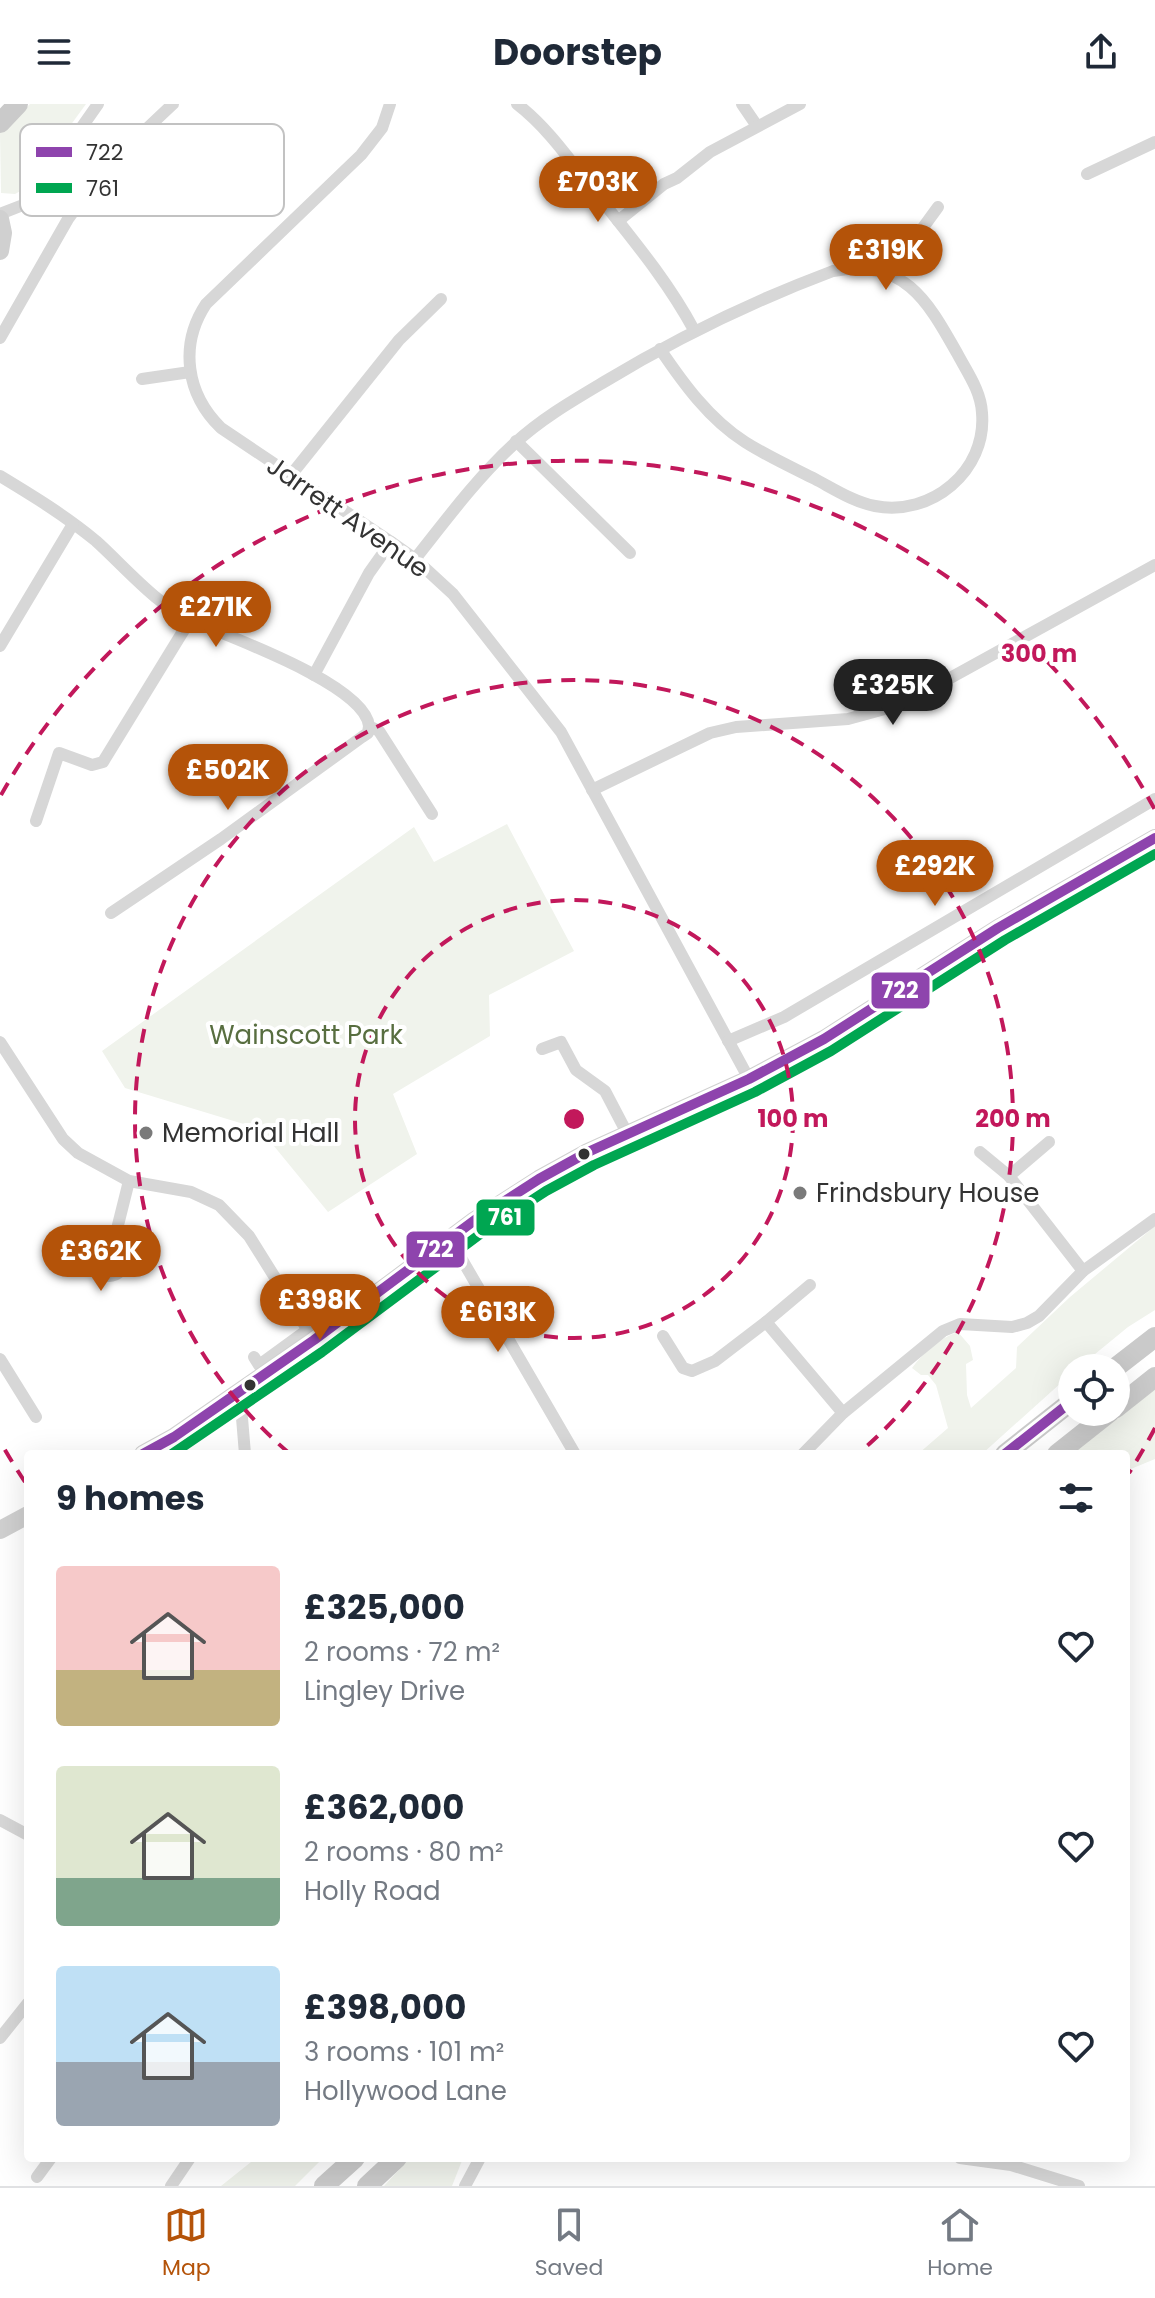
<!DOCTYPE html>
<html lang="en">
<head>
<meta charset="utf-8">
<style>
  :root { --surface:#fff; --page:#f6f6f7; --text:#1f2937; --muted:#747a83; --line:#e0e1e3; --accent:#b45309 }
  body { margin:0; font-family:Poppins,sans-serif; background:var(--page); color:var(--text); height:100vh; display:flex; flex-direction:column; font-size:30px; white-space:nowrap }
  * { box-sizing:border-box; margin:0 }
  p { font-size:26px; color:var(--muted) }
  .icon { flex:none; width:44px; height:44px; fill:none; stroke:currentColor; stroke-width:2; stroke-linecap:round; stroke-linejoin:round }
  .map { position:relative; flex:1; overflow:hidden }
  .sheet { position:absolute; left:24px; top:1346px; width:1106px; height:712px; display:flex; flex-direction:column; background:var(--surface); border-radius:8px; box-shadow:0 8px 32px #0002 }
  .sheet>* { flex:none }
  .fabs { position:absolute; left:1058px; top:1250px; display:grid; gap:16px }
  .fabs a { display:grid; place-items:center; width:72px; height:72px; border-radius:50%; background:var(--surface); box-shadow:0 8px 32px #0002; font-size:40px }
  .price { position:absolute; translate:-50% -68px; padding:0 18px; border-radius:28px; background:var(--accent); color:#fff; font-size:26px; line-height:52px; filter:drop-shadow(0 2px 4px #0008) }
  .price::after { content:''; position:absolute; left:50%; top:48px; width:24px; height:18px; margin-left:-12px; background:inherit; clip-path:polygon(0 0,100% 0,50% 100%) }
  .price.on { background:#222; color:#fff }
  ul { padding:0; list-style:none }
  li { display:flex; align-items:center; gap:24px; height:200px; padding:0 32px }
  li span { display:grid; place-items:center; flex:none; width:224px; height:160px; border-radius:8px; color:#555 }
  li>.icon { margin-inline-start:auto }
  span .icon { width:96px; height:96px; fill:#fffc; stroke-width:1 }
  li b { font-size:34px }
  h2 { display:flex; justify-content:space-between; align-items:center; height:96px; padding:0 32px; font-size:34px }
  header { display:flex; justify-content:space-between; align-items:center; height:104px; padding:0 32px; background:var(--surface); font-size:36px; font-weight:700 }
  .dock { display:flex; justify-content:space-around; align-items:center; height:112px; border-top:2px solid var(--line); background:var(--surface); font-size:22px; color:var(--muted) }
  .dock a { display:grid; justify-items:center; gap:4px }
  .dock .on { color:var(--accent) }
  .map>svg:first-child { display:block }
</style>
</head>
<body>
<header><svg class="icon" aria-label="menu" viewBox="0 0 24 24"><path d="M4 6h16M4 12h16M4 18h16"/></svg>Doorstep<svg class="icon" aria-label="share" viewBox="0 0 24 24"><path d="M12 15V3M7 8l5-5 5 5M5 13v7h14v-7"/></svg></header>
<div class="map">
<svg width="1155" height="2082" viewBox="0 0 1155 2082">
  <rect width="100%" height="100%" fill="#fff"/>
  <!-- green -->
  <g fill="#f0f3ec">
    <polygon points="30,0 86,0 24,85 15,90 1,89 0,29"/>
    <polygon points="507,720 574,847 489,891 490,932 393,990 417,1050 328,1108 260,1025 125,984 102,947 414,723 434,758"/>
    <path d="M 1155,1122 L 1155,1206 L 1128,1223 L 1078,1264 L 1072,1264 L 1072,1269 L 982,1350 L 918,1350 L 948,1324 L 936,1281 L 928,1271 L 921,1271 L 912,1264 C 925,1247 938,1235 958,1228 L 970,1242 L 973,1256 L 966,1260 L 967,1291 L 971,1304 L 1016,1264 L 1017,1243 L 1070,1193 Z"/>
    <polygon points="1155,1280 1155,1355 1126,1367 1126,1350 1068,1350"/>
    <polygon points="256,2054 323,2054 295,2082 221,2082"/>
    <polygon points="410,2054 463,2054 452,2082 384,2082"/>
  </g>
  <g fill="none" stroke-linecap="round" stroke-linejoin="round">
    <!-- street -->
    <g stroke="#d7d7d7" stroke-width="12">
      <path d="M 390,0 L 382,24 L 361,51 L 206,200 C 179,241 186,290 221,324 L 391,438 L 415,455 L 453,490 L 561,628 L 749,975"/>
      <path d="M 517,0 C 547,23 569,55 592,84 C 628,130 666,174 694,226"/>
      <polyline points="742,0 757,22"/>
      <polyline points="1087,70 1155,38"/>
      <polyline points="0,110 23,101 32,94 98,0"/>
      <polyline points="618,117 664,80 677,74 710,48 800,0"/>
      <polyline points="897,173 914,136 938,103"/>
      <polyline points="0,234 68,115 106,63 173,0"/>
      <polyline points="142,275 190,268"/>
      <polyline points="516,337 630,449"/>
      <polyline points="291,371 399,236 441,195"/>
      <path d="M 0,372 C 33,392 66,412 96,437 C 126,464 157,502 195,518 C 230,533 365,581 369,622 L 379,627 L 432,710"/>
      <path d="M 415,455 C 446,416 477,374 514,340 C 541,315 572,297 604,278 C 677,234 753,197 833,167 C 904,155 926,194 957,249 C 967,268 981,287 982,309 C 987,367 931,413 875,402 C 854,398 834,385 815,375 C 791,363 767,352 745,338 C 709,315 683,279 660,245"/>
      <polyline points="0,542 73,420"/>
      <polyline points="314,571 369,469 391,438"/>
      <polyline points="592,686 710,629 736,623 848,615 903,600 1155,461"/>
      <polyline points="36,717 59,649 92,661 103,658 190,516"/>
      <polyline points="111,809 221,735 362,633 368,629 369,622"/>
      <polyline points="728,937 784,913 1155,695"/>
      <polyline points="0,938 63,1035 78,1049 129,1077 191,1088 219,1101 249,1132 314,1236"/>
      <polyline points="542,945 561,938 576,966 605,987 628,1031"/>
      <polyline points="1049,1038 1009,1072 1083,1167"/>
      <polyline points="980,1048 1009,1072"/>
      <polyline points="450,1135 575,1350"/>
      <circle cx="109" cy="1156" r="16"/>
      <polyline points="113,1141 129,1077"/>
      <polyline points="810,1181 766,1218 843,1309"/>
      <polyline points="663,1232 683,1264 692,1267 715,1257 766,1218"/>
      <polyline points="254,1253 259,1261 362,1186 357,1179"/>
      <polyline points="0,1255 36,1313"/>
      <polyline points="231,1294 242,1314 245,1350"/>
      <polyline points="803,1350 843,1309 943,1227 960,1220 1012,1223 1027,1219 1039,1212 1083,1167 1155,1115"/>
      <polyline points="0,1716 28,1731"/>
      <polyline points="0,1934 28,1899"/>
      <polyline points="960,2054 1011,2061 1079,2082"/>
      <polyline points="37,2073 51,2054"/>
      <polyline points="171,2082 190,2054"/>
      <polyline points="465,2082 480,2054"/>
    </g>
    <!-- secondary -->
    <g stroke="#d0d0d0" stroke-width="18">
      <polyline points="0,115 3,129 0,147"/>
      <polyline points="143,1350 174,1333 314,1236 475,1116 539,1075 588,1048 749,975 824,935 998,824 1155,734"/>
      <polyline points="0,1426 28,1411"/>
    </g>
    <!-- primary -->
    <g stroke="#cacaca" stroke-width="20">
      <polyline points="0,19 18,0"/>
      <polyline points="1115,1264 1155,1233"/>
      <polyline points="1116,1304 1155,1273"/>
      <polyline points="1005,1350 1072,1297"/>
      <polyline points="1057,1350 1110,1308"/>
      <polyline points="324,2082 355,2054"/>
      <polyline points="367,2082 397,2054"/>
    </g>
    <defs>
      <g id="bus-1">
        <polyline points="143,1350 174,1333 314,1236 475,1116 539,1075 588,1048 749,975 824,935 998,824 1155,734"/>
        <polyline points="1005,1350 1072,1297"/>
      </g>
      <polyline id="bus-2" points="172,1350 322,1248 483,1128 546,1087 594,1061 755,988 831,947 1005,836 1155,750"/>
    </defs>
    <!-- bus-1 casing -->
    <use href="#bus-1" stroke="#fff" stroke-width="16"/>
    <!-- bus-2 casing -->
    <use href="#bus-2" stroke="#fff" stroke-width="16"/>
    <!-- bus-1 -->
    <use href="#bus-1" stroke="#8e44ad" stroke-width="10"/>
    <!-- bus-2 -->
    <use href="#bus-2" stroke="#00a651" stroke-width="10"/>
  </g>
  <!-- distance rings -->
  <g fill="none" stroke="#c2185b" stroke-width="4" stroke-dasharray="14 10">
    <circle cx="574" cy="1015" r="219"/>
    <path d="M289 1349A439 439 0 1 1 859 1349"/>
    <path d="M1155 1324A658 658 0 0 1 1129 1369M25 1378A658 658 0 0 1 1 1339M1 691A658 658 0 0 1 1155 706"/>
  </g>
  <!-- markers -->
  <g fill="#7a7a7a" stroke="#fff" stroke-width="3">
    <circle cx="146" cy="1029" r="8"/>
    <circle cx="800" cy="1089" r="8"/>
  </g>
  <g fill="#333" stroke="#fff" stroke-width="3">
    <circle cx="584" cy="1050" r="7"/>
    <circle cx="250" cy="1281" r="7"/>
  </g>
  <g text-anchor="middle" stroke-width="8" stroke-linejoin="round" paint-order="stroke">
    <!-- street labels -->
    <g font-size="26" fill="#333" stroke="#fff">
      <text transform="translate(348 413) rotate(35)" y="9">Jarrett Avenue</text>
    </g>
    <!-- park labels -->
    <g font-size="26" fill="#586e40" stroke="#fff">
      <text x="306" y="940">Wainscott Park</text>
    </g>
    <!-- poi labels -->
    <g font-size="26" fill="#333" stroke="#fff" text-anchor="start">
      <text x="162" y="1038">Memorial Hall</text>
      <text x="816" y="1098">Frindsbury House</text>
    </g>
  </g>
  <!-- legend -->
  <rect x="20" y="20" width="264" height="92" rx="12" fill="#fff" stroke="#c2c2c2" stroke-width="2"/>
  <rect x="36" y="43" width="36" height="10" fill="#8e44ad"/>
  <rect x="36" y="79" width="36" height="10" fill="#00a651"/>
  <g font-size="22" fill="#333">
    <text x="86" y="56">722</text>
    <text x="86" y="92">761</text>
  </g>
  <circle cx="574" cy="1015" r="12" fill="#c2185b" stroke="#fff" stroke-width="4"/>
  <g font-size="24" text-anchor="middle" font-weight="bold" fill="#c2185b" stroke="#fff" stroke-width="8" stroke-linejoin="round" paint-order="stroke">
    <text x="1039" y="558">300 m</text>
    <text x="793" y="1023">100 m</text>
    <text x="1013" y="1023">200 m</text>
  </g>
  <g stroke="#fff" stroke-width="3">
    <rect x="870" y="867" width="61" height="39" rx="8" fill="#8e44ad"/>
    <rect x="475" y="1094" width="61" height="39" rx="8" fill="#00a651"/>
    <rect x="405" y="1126" width="61" height="39" rx="8" fill="#8e44ad"/>
  </g>
  <g font-size="22" text-anchor="middle" font-weight="bold" fill="#fff">
    <text x="900" y="894">722</text>
    <text x="505" y="1121">761</text>
    <text x="435" y="1153">722</text>
  </g>
</svg>
<div class="fabs">
<a><svg class="icon" aria-label="locate" viewBox="0 0 24 24"><circle cx="12" cy="12" r="6"/><path d="M12 2v4M12 18v4M2 12h4M18 12h4"/></svg></a>
</div>
<b class="price" style="left:598px;top:120px">£703K</b>
<b class="price" style="left:886px;top:188px">£319K</b>
<b class="price" style="left:216px;top:545px">£271K</b>
<b class="price on" style="left:893px;top:623px">£325K</b>
<b class="price" style="left:228px;top:708px">£502K</b>
<b class="price" style="left:935px;top:804px">£292K</b>
<b class="price" style="left:101px;top:1189px">£362K</b>
<b class="price" style="left:320px;top:1238px">£398K</b>
<b class="price" style="left:498px;top:1250px">£613K</b>
<section class="sheet">
<h2>9 homes<svg class="icon" aria-label="filters" viewBox="0 0 24 24"><path d="M4 7h16M4 17h16"/><circle cx="9" cy="7" r="2"/><circle cx="15" cy="17" r="2"/></svg></h2>
<ul>
<li><span style="background:linear-gradient(#f6c9c9 65%,#c2b280 0)"><svg class="icon" aria-label="home" viewBox="0 0 24 24"><path d="M3 11l9-7 9 7M6 9v11h12V9"/></svg></span><div><b>£325,000</b><p>2 rooms · 72 m²</p><p>Lingley Drive</p></div><svg class="icon" aria-label="heart" viewBox="0 0 24 24"><path d="M12 20l-8-8c-3-5 5-10 8-4 3-6 11-1 8 4z"/></svg></li>
<li><span style="background:linear-gradient(#dfe7d0 70%,#7fa58c 0)"><svg class="icon" aria-label="home" viewBox="0 0 24 24"><path d="M3 11l9-7 9 7M6 9v11h12V9"/></svg></span><div><b>£362,000</b><p>2 rooms · 80 m²</p><p>Holly Road</p></div><svg class="icon" aria-label="heart" viewBox="0 0 24 24"><path d="M12 20l-8-8c-3-5 5-10 8-4 3-6 11-1 8 4z"/></svg></li>
<li><span style="background:linear-gradient(#bfe0f5 60%,#9aa5b1 0)"><svg class="icon" aria-label="home" viewBox="0 0 24 24"><path d="M3 11l9-7 9 7M6 9v11h12V9"/></svg></span><div><b>£398,000</b><p>3 rooms · 101 m²</p><p>Hollywood Lane</p></div><svg class="icon" aria-label="heart" viewBox="0 0 24 24"><path d="M12 20l-8-8c-3-5 5-10 8-4 3-6 11-1 8 4z"/></svg></li>
</ul>
</section>
</div>
<nav class="dock">
<a class="on"><svg class="icon" aria-label="map" viewBox="0 0 24 24"><path d="M3 6l6-2 6 2 6-2v14l-6 2-6-2-6 2zM9 4v14M15 6v14"/></svg>Map</a>
<a><svg class="icon" aria-label="saved" viewBox="0 0 24 24"><path d="M7 4h10v16l-5-4-5 4z"/></svg>Saved</a>
<a><svg class="icon" aria-label="home" viewBox="0 0 24 24"><path d="M3 11l9-7 9 7M6 9v11h12V9"/></svg>Home</a>
</nav>
</body>
</html>
